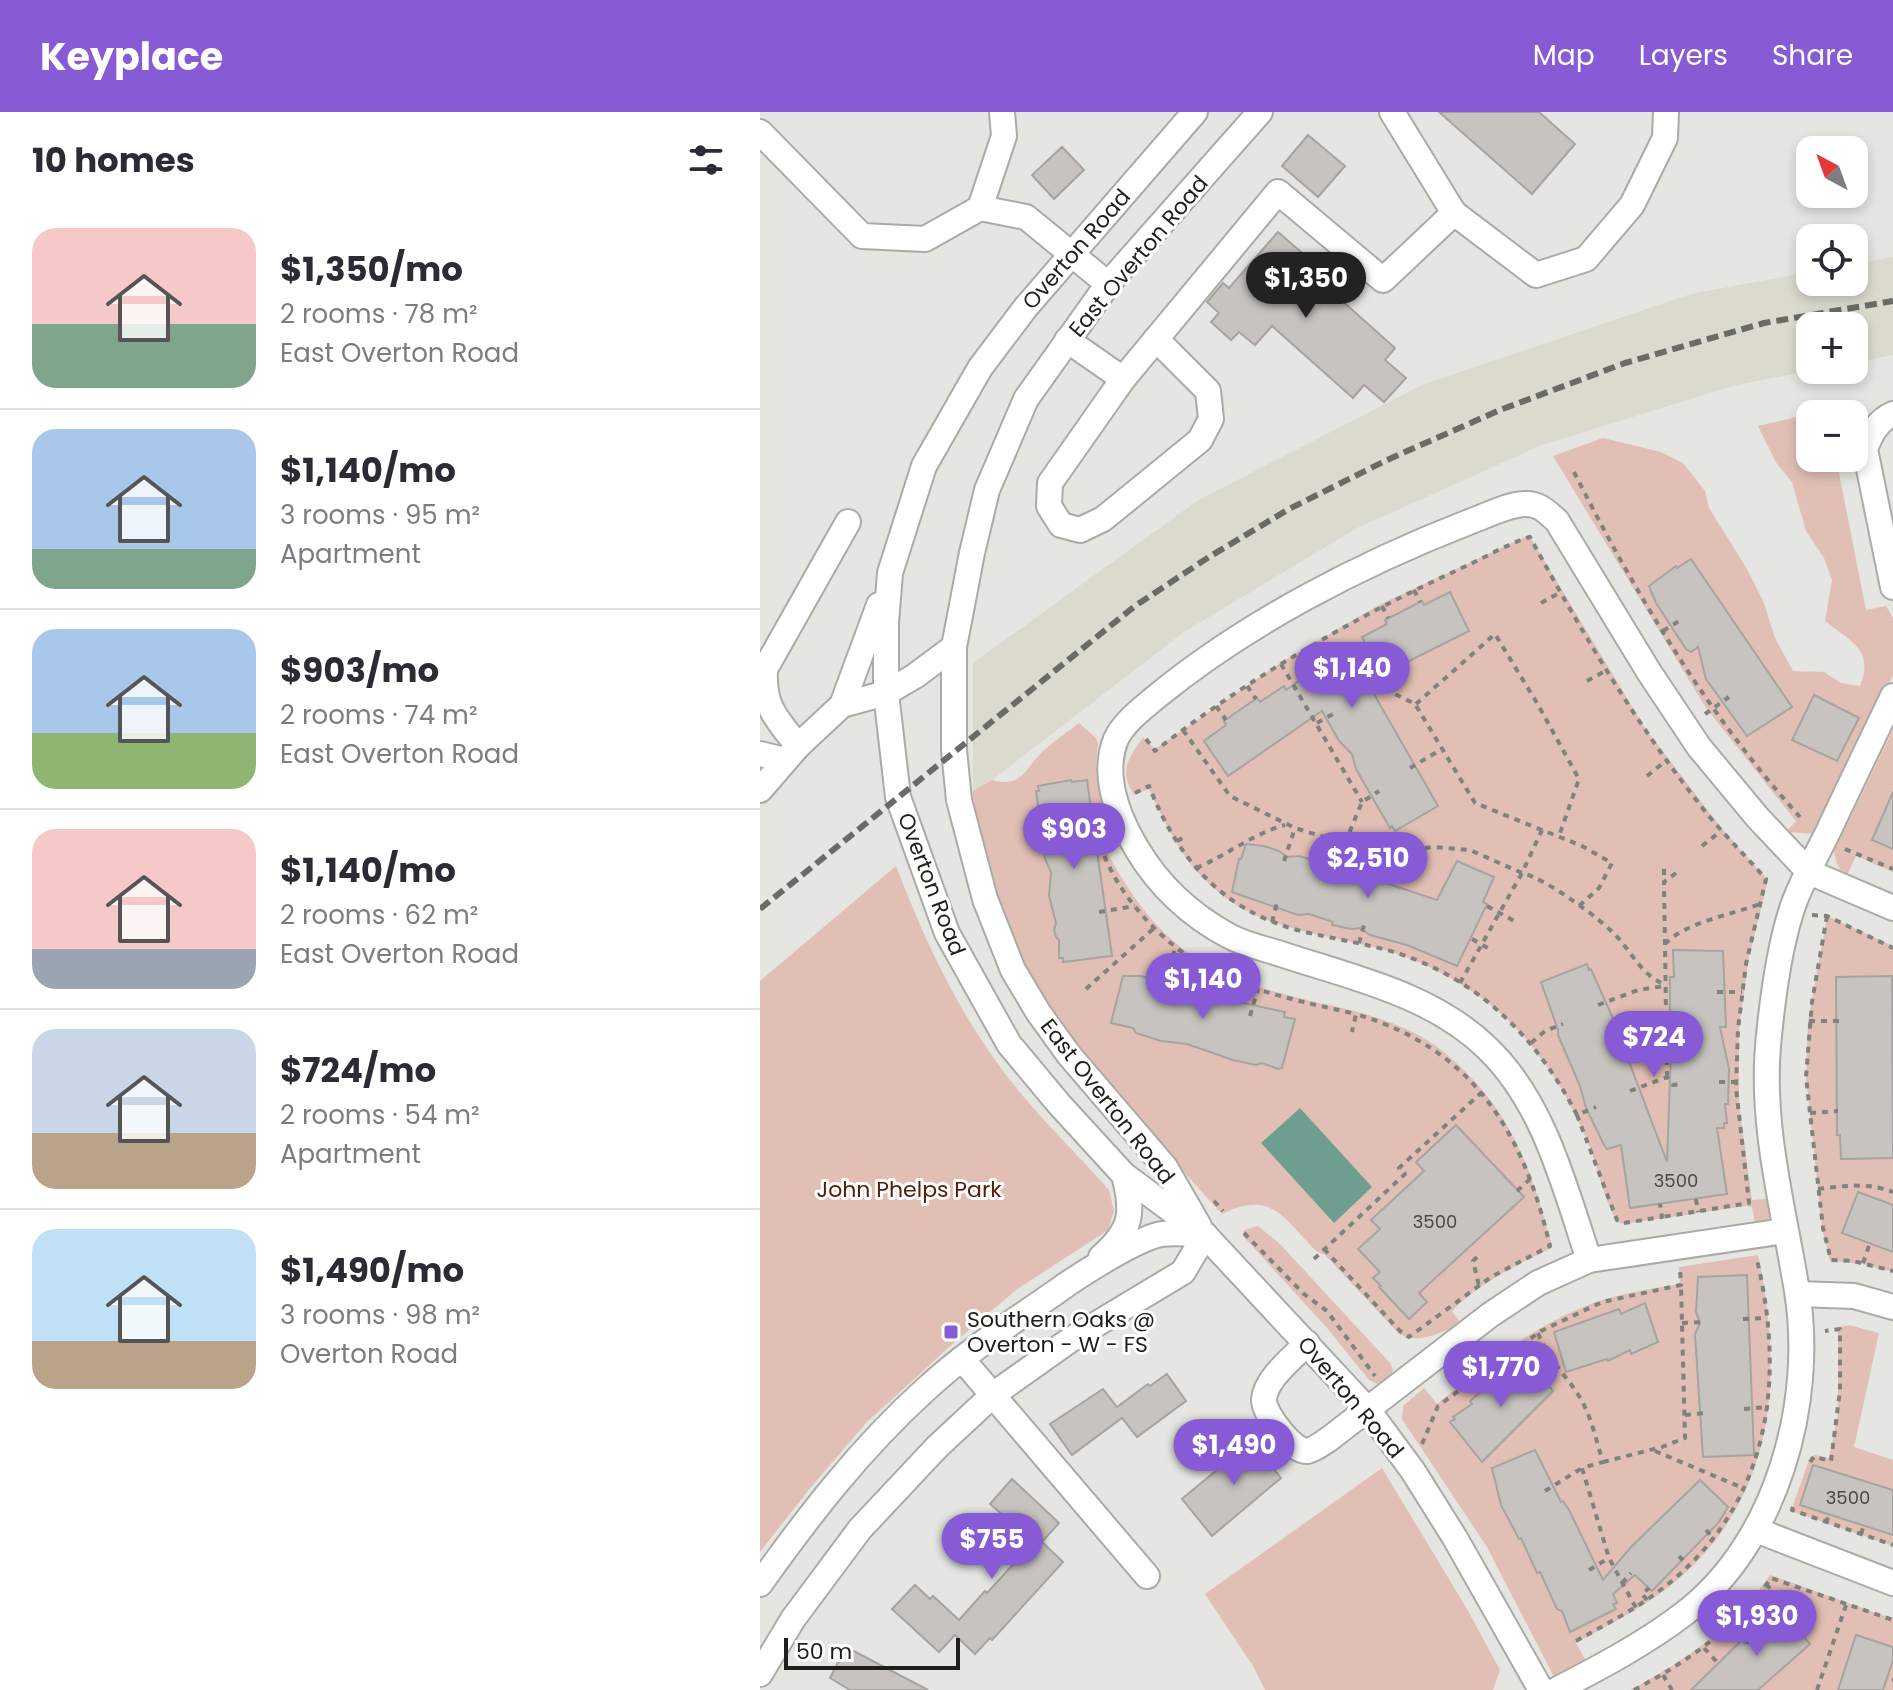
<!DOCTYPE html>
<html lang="en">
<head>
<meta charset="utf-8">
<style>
  :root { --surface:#fff; --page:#f2f2f3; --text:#2b2b33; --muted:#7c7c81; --line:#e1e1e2; --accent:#875bd5 }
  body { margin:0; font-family:Poppins,sans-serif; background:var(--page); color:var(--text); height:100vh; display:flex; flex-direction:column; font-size:30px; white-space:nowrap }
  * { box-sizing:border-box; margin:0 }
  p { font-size:26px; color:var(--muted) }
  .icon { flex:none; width:44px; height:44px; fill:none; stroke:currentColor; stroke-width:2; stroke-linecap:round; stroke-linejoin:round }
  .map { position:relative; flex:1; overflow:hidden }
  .sheet { display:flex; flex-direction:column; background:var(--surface); width:760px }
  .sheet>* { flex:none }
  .needle { width:52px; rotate:319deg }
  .buttons { position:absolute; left:1036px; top:24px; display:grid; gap:16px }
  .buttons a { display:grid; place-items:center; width:72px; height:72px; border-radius:16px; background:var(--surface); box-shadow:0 4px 12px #0003; font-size:40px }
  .scale { position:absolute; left:24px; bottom:20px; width:176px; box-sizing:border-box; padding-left:8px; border:4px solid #1e1e1c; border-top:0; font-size:22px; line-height:28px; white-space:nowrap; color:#1e1e1c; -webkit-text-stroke:6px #fffffe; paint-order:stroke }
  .price { position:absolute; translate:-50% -68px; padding:0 18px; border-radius:28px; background:var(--accent); color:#fff; font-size:26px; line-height:52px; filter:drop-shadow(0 2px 4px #0008) }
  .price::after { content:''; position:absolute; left:50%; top:48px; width:24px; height:18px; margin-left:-12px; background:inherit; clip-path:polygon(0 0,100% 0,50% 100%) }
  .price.on { background:#222; color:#fff }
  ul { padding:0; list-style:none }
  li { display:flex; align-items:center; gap:24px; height:200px; padding:0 32px }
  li+li { border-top:2px solid var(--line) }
  li span { display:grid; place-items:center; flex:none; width:224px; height:160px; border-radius:24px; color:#555 }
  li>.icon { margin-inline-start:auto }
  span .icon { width:96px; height:96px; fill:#fffc; stroke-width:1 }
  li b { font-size:34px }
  h2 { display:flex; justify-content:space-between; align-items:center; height:96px; padding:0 32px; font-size:34px }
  header { display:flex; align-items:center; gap:48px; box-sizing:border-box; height:112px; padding:0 40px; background:var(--accent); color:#fff }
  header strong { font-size:38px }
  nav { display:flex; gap:44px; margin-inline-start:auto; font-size:28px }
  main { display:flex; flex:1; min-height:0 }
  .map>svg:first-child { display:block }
</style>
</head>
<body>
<header>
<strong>Keyplace</strong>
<nav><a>Map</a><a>Layers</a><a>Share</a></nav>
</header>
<main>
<section class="sheet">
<h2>10 homes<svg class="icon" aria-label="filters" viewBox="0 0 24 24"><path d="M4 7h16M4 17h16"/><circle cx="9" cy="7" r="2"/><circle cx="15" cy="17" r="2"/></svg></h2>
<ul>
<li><span style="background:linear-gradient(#f6c9c9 60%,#7fa58c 0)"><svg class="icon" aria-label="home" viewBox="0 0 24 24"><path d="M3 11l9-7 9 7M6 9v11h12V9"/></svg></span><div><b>$1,350/mo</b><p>2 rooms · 78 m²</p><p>East Overton Road</p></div></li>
<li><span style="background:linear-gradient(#a9c7e8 75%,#7fa58c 0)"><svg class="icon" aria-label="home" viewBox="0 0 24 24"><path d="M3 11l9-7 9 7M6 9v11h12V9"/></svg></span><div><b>$1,140/mo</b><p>3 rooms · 95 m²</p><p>Apartment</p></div></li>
<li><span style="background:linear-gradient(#a9c7e8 65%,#8fb573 0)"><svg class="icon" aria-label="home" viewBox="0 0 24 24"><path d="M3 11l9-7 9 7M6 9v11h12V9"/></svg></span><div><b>$903/mo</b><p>2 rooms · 74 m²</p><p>East Overton Road</p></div></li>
<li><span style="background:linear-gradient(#f6c9c9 75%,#9aa5b1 0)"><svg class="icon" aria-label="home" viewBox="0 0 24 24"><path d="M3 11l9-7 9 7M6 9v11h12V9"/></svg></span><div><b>$1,140/mo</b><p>2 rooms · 62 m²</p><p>East Overton Road</p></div></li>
<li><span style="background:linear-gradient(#c9d6e8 65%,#b9a48a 0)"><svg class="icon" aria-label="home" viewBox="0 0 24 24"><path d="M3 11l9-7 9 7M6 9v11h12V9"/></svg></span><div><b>$724/mo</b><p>2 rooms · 54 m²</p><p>Apartment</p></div></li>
<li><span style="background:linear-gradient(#bfe0f5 70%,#b9a48a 0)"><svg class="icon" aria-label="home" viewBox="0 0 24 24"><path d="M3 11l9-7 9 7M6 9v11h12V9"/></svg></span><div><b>$1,490/mo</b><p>3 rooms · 98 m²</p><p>Overton Road</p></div></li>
</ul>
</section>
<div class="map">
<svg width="1133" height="1578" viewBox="0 0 1133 1578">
  <rect width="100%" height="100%" fill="#e5e5e1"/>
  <!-- built -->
  <polygon fill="#dadace" points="1133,145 1133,243 1094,251 1094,214 1050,214 1050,258 1054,258 976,273 782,333 597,416 424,520 232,668 213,679 213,551 437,389 662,273 931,182 1050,160 1050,170 1094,170 1094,152"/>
  <!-- green -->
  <g fill="#e2bfb4">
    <path d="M 1067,298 L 1067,302 L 1050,302 L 1050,346 L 1076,346 L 1106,498 L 1126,494 L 1133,506 L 1133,563 L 1055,722 L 1026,720 L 1036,709 L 946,596 L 793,344 L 843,326 L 901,340 L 923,351 L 945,379 L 949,396 L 987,457 L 1004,491 L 1015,526 L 1033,559 L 1064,560 L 1081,571 L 1100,574 C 1115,538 1090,529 1065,509 L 1072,468 L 1064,446 L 1046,419 L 1032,370 L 1017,352 L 998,314 Z"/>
    <path d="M 769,423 L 885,616 L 962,717 L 1008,768 L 989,845 L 979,916 L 979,993 L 992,1088 L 1006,1087 L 1012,1091 L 1011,1105 L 1003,1111 L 995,1111 L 992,1095 L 986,1094 L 864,1112 L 857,1110 C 844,1087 839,1060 830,1036 C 810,985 781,938 740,901 C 709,873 664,849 624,838 C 560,820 496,819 446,769 C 420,744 404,710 389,677 L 374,683 C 358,657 369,647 383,625 L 395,637 L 520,551 L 619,493 Z"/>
    <path d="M 319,611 L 336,626 L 338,631 L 336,652 L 339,673 L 361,729 L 346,738 C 402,844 455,868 569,893 C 609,902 653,914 685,941 C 751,996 770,1054 792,1133 L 791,1136 C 757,1153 719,1171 692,1199 L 701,1212 C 681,1220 660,1233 639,1222 L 565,1143 L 556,1139 C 523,1105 512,1078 462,1102 L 375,1006 L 266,872 L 211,708 L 213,679 L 232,668 C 262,677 266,655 283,639 C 294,629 307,620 319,611 Z"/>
    <path d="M 1133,618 L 1133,760 L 1096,744 L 1087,763 C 1077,758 1076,749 1074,739 Z"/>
    <path d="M 136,754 C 164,827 196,896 243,959 C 275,1002 314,1038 349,1078 L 354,1099 L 348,1118 L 256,1178 L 188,1236 L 106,1311 L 51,1375 L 0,1440 L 0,869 Z"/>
    <polygon points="1067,804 1133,834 1133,1160 1102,1152 1070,1149 1062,1116 1046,965 1048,910"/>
    <polygon points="498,1114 520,1132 630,1251 633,1257 630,1268 620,1273 609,1268 567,1216 483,1124 484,1118"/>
    <path d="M 998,1143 C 1024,1267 1016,1389 910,1474 C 881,1497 848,1513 816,1531 L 826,1549 L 800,1564 L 793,1563 L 727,1435 L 642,1307 L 643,1294 L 664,1276 L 677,1292 C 723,1254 772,1215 828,1193 C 857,1182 889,1177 920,1172 L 919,1155 Z"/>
    <polygon points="1089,1213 1119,1221 1094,1335 1133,1348 1133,1434 1031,1399 1050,1345 1055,1343 1069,1346 1078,1302 1078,1215"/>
    <polygon points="622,1356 707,1497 740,1558 733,1578 505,1578 493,1554 445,1482"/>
    <path d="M 1010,1463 L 1133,1507 L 1133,1578 L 870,1578 C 924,1550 975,1514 1010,1463 Z"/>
  </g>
  <!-- water -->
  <polygon fill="#6e9e8f" points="540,996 612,1075 574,1111 501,1031"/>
  <!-- building -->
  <g fill="#c7c4c0" stroke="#a6a3a0" stroke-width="2">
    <polygon points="679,0 779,0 815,32 772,82"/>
    <polygon points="548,23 585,54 558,85 522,54"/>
    <polygon points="302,35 324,58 294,87 272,63"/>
    <polygon points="518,120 548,146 542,153 635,236 625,248 646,266 624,290 604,273 593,286 512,214 495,233 479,220 471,228 451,210 459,201 447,190 463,171 469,176"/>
    <polygon points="931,447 1032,595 987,624 946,567 938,535 931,540 926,537 896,491 889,474 916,454 917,456"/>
    <polygon points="690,480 709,519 607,570 678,694 635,719 632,714 630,716 596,657 592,642 579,629 562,599 468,664 444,629 466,613 464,609 497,586 500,590 524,574 526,578 566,550 573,546 575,548 605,531 602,525 627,512 625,508 662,489 664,493"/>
    <polygon points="1054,583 1099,606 1077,649 1032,628"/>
    <polygon points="311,668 312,670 327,668 352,844 303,850 303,846 299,846 299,828 296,825 294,818 296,811 289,784 291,760 285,747 276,679 279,679 278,674"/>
    <polygon points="1133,680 1133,737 1112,728"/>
    <polygon points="486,732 504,734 519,739 527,745 539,744 574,754 677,788 697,749 734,765 723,790 727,792 697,854 647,833 610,823 600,816 591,817 572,813 573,810 549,802 538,803 472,780 479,747 481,747"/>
    <polygon points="913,838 963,839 966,915 960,915 969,957 968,992 965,992 967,1011 964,1011 964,1016 957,1016 967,1082 870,1096 861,1033 847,1037 844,1033 826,996 820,974 798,923 798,918 781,870 827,852 829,858 831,857 851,902 907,1050 912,911 910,911 910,865 914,865"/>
    <polygon points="363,864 381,864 439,879 438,881 525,900 524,905 535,907 522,956 518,957 502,951 496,953 473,948 427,932 401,929 376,921 373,916 351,911"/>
    <polygon points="1132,864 1133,1046 1081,1047 1080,1023 1077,1023 1076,865"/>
    <polygon points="696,1013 764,1085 659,1181 667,1190 649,1207 619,1175 621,1174 613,1166 620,1160 598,1137 620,1117 611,1108 664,1059 656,1050"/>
    <polygon points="1098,1080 1133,1093 1133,1140 1082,1121"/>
    <polygon points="987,1163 994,1343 943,1345 935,1222 940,1211 936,1200 938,1165"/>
    <polygon points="885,1191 898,1230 871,1242 870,1238 848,1249 847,1247 806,1260 794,1220 859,1197 861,1202"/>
    <polygon points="768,1248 793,1279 722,1350 690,1310 695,1307 693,1305 712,1292 710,1289 742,1262 744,1265 762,1249 765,1252"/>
    <polygon points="407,1262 426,1289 377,1325 362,1306 312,1343 290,1312 343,1277 357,1295 388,1272 390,1274"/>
    <polygon points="492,1329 500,1339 508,1333 521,1349 513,1356 521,1366 452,1424 422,1387"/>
    <polygon points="775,1338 801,1390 803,1389 809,1398 843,1468 871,1435 940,1368 968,1395 959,1410 892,1479 875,1463 853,1482 857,1491 853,1492 856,1497 810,1520 802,1499 797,1497 780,1460 777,1461 761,1426 759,1427 741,1393 732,1356"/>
    <polygon points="1053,1353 1133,1378 1133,1423 1040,1393"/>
    <polygon points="252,1367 299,1411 282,1430 303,1450 232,1528 230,1526 215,1542 195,1523 179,1540 132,1497 155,1473 170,1487 173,1484 199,1508 225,1479 227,1481 269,1435 242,1410 246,1406 230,1392"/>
    <polygon points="1021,1499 1050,1532 998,1578 931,1578 982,1528 985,1531"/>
    <polygon points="1096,1523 1133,1535 1133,1548 1123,1578 1078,1578"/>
    <polygon points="86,1535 168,1578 90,1578 70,1566"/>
  </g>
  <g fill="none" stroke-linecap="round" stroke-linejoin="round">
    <defs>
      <g id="minor">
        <polyline points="435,0 266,195 220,256 164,354 130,461 126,511 126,581 138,685 187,821 249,932 299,992 364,1063 445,1123 608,1298 653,1359 695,1426 781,1578"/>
        <polyline points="0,20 102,124 165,127 220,96 266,105 348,172"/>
        <polyline points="220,96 244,24 242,0"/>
        <polyline points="694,101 776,163 826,147 872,93 905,26 906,0"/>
        <polyline points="307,228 363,267 518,80 623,168 694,101 632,0"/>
        <polyline points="363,267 290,371 289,394 301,413 320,418 343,407 440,328 451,307 448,279 396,227"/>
        <path d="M 1133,302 C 1117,309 1111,322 1105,337 L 1133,475"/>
        <polyline points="82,593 119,493"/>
        <path d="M 38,634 C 16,606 3,595 5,557 L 88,410"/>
        <polyline points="0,642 25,648"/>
        <polyline points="0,678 38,634 82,593 126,581 155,564 194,535"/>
        <polyline points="439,1114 405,1055 309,943 278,900 253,858 225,787 199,688 194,638 194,535 212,441 227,378 266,287 348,172 500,0"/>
        <path d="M 341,1145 C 372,1118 374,1101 364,1063"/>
        <path d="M 829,1148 C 805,1076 784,990 727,936 C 673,883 594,866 524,843 C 506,837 486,833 469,824 C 432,804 399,774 377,737 C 358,705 341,664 356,627 C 364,610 382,597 396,585 C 486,511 601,452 709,410 C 726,404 746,393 764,392 C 779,391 787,400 797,409 L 889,560 L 939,635 L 998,706 L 1049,760 L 1133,796"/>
        <polyline points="1038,1182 1094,1184 1133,1195"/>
        <path d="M 547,1231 C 533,1246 506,1266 504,1287 C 503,1301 533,1340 547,1339 C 554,1338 563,1331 569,1327 L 730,1203 L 778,1171 L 829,1148 L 1025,1119"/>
        <polyline points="202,1247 387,1464"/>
        <polyline points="996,1418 1133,1471"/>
        <path d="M 0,1472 C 49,1403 101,1336 165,1278 C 205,1241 251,1211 296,1180 C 318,1164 377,1126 402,1122 C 415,1120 431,1122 445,1123"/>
        <polyline points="0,1562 33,1507 100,1417 177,1335 234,1282 310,1228 423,1160 445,1123"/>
        <path d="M 796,1578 C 839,1556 886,1531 925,1501 C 1017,1430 1055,1291 1037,1179 C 1024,1099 1001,1016 1008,934 C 1012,890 1019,833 1034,791 C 1043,767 1056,744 1068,720 C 1089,675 1111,630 1133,584"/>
      </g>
    </defs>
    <!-- minor casing -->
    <use href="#minor" stroke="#aaaaa6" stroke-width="28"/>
    <!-- path -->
    <g stroke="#81817e" stroke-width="4" stroke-dasharray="6 6" stroke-linecap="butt">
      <path d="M 814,360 C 876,483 948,603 1040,705"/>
      <polyline points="654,478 660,490"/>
      <polyline points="781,491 801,480"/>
      <polyline points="622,494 628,506"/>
      <polyline points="903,519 919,509"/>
      <polyline points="521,552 602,690"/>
      <polyline points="827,569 847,558"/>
      <polyline points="487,574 496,587"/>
      <polyline points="604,579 615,572 655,592 715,691 822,734 852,751 839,776 819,794"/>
      <polyline points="656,592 735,522 777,591 819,667 799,724"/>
      <polyline points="456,594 466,608"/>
      <polyline points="945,602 969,585"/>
      <polyline points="557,611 573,602"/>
      <polyline points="423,618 470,684 535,716 622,743 673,735 710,738 762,761 782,718"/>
      <path d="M 386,627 L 395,639 C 490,565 595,505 704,455 C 726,445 747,432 770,425 C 819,516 873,607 937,689 C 958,717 983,741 1006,767 L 986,852 L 978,917 L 976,976 L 989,1091 L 902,1105"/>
      <polyline points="650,656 682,637"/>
      <polyline points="887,664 907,648"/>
      <path d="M 375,681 L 389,674 C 418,748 463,799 541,819 C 581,829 621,833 659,849 C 731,879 782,935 817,1003 L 836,995"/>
      <path d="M 325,713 L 338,710 C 339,720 340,731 343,740 C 362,792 415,844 465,865 C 507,883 552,892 596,902"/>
      <polyline points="417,729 427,724"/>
      <polyline points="585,731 602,690 619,679"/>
      <polyline points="942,734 961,719"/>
      <polyline points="1085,737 1133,757"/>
      <polyline points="524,749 535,716"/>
      <path d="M 436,756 C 468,743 492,722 525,713"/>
      <polyline points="904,757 904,770"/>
      <polyline points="611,775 622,743"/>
      <polyline points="727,794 756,810"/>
      <polyline points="339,800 375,794"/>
      <polyline points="1052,803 1067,804 1133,836"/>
      <polyline points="1067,804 1052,890 1046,965 1063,1116 1071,1148 1093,1149 1133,1159"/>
      <polyline points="512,810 518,787"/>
      <polyline points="712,827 733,839"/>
      <polyline points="599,831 604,813"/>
      <path d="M 905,832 C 924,811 973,802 1000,792"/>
      <path d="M 700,871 L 762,761 C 785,766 843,808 859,827 C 874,844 884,866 907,873"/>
      <polyline points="326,877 394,816"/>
      <polyline points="402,879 416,834"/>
      <polyline points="957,880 982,880"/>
      <polyline points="838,893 878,878 904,874"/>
      <polyline points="490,904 498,877"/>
      <polyline points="1049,909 1081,909"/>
      <polyline points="771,931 785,919 803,912"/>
      <polyline points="907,965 904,770 916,761"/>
      <polyline points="959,970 976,970"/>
      <polyline points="870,979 907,965 913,973 922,972"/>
      <polyline points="1050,1001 1078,999"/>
      <polyline points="817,1003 857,1108 864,1111 902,1105 900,1092"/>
      <path d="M 1058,1077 C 1085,1074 1107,1070 1133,1080"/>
      <polyline points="757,1079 770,1067"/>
      <polyline points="936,1087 938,1100"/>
      <polyline points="454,1089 463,1099"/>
      <polyline points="484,1121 544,1182 567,1199 615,1264"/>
      <path d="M 564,1137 L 640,1219 L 649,1225 L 731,1165 L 790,1134 C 763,1019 713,937 596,902 L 592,920"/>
      <polyline points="717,1145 713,1149 719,1174"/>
      <polyline points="554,1147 645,1062 639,1056 721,981"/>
      <polyline points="1103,1151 1110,1131"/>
      <polyline points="983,1207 1007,1206"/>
      <polyline points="922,1211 944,1210"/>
      <path d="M 778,1221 C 789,1250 804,1260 819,1284 C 831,1303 836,1328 843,1350 L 822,1356 L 849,1446 L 876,1496"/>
      <polyline points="984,1297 1009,1295"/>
      <polyline points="925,1303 946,1301"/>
      <polyline points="662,1332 678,1294 781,1219 842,1190 921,1173 920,1157"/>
      <polyline points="895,1339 983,1376"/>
      <polyline points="843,1350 902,1335 925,1326 921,1173"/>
      <polyline points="1050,1350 1054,1345 1071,1349 1080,1278 1080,1217 1065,1219"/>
      <polyline points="785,1379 822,1356"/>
      <polyline points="1033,1395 1032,1398 1133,1433"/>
      <polyline points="1066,1411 1069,1402"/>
      <polyline points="946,1418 953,1426"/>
      <polyline points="1101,1422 1104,1413"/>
      <polyline points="919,1444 928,1454"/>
      <polyline points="829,1458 849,1446"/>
      <polyline points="862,1471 871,1461"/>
      <polyline points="1006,1472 1040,1508 1034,1514"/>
      <polyline points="887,1488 882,1482 889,1476"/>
      <polyline points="971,1512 989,1531"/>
      <path d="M 816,1529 C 850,1510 884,1493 914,1467 C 1011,1385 1025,1265 997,1148"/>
      <polyline points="944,1536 957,1550"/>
      <polyline points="903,1563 912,1578"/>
      <polyline points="1132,1568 1133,1568"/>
      <path d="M 874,1578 C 927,1550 976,1516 1011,1466 L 1133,1508"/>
      <polyline points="1057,1578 1086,1493"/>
    </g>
    <!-- minor -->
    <use href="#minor" stroke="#fff" stroke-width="24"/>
    <!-- rail -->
    <polyline stroke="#6a6a67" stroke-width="6" stroke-dasharray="12 6" stroke-linecap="butt" points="0,797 375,494 449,445 529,397 627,348 740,298 865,251 1004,211 1133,189"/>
  </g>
  <!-- markers -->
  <rect fill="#875bd5" stroke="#fffffe" stroke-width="3" x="183" y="1212" width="16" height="16" rx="4"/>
  <g text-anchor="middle" stroke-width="6" stroke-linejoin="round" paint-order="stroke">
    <!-- number labels -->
    <g font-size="18" fill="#484845">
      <text x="916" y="1075">3500</text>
      <text x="675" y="1116">3500</text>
      <text x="1088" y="1392">3500</text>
    </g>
    <!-- street labels -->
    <g font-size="22" fill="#1e1e1c" stroke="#fffffe">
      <text transform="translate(316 137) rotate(-49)" y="8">Overton Road</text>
      <text transform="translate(378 144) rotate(-50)" y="8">East Overton Road</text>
      <text transform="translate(172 772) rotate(69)" y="8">Overton Road</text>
      <text transform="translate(348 989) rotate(52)" y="8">East Overton Road</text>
      <text transform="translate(591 1285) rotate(50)" y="8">Overton Road</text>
    </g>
    <!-- park labels -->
    <g font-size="22" fill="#57200e" stroke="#fffffe">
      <text x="149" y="1085">John Phelps Park</text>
    </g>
    <!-- poi labels -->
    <g font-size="22" fill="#1e1e1c" stroke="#fffffe" text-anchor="start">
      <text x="207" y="1215">Southern Oaks @<tspan x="207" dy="25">Overton - W - FS</tspan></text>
    </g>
  </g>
</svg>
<div class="buttons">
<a><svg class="needle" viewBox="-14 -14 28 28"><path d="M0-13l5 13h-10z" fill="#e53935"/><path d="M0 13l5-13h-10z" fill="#7c7c81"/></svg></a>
<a><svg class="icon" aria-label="locate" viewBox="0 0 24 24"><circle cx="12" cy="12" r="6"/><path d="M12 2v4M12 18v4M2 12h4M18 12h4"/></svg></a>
<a>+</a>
<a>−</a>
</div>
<div class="scale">50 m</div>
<b class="price on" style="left:546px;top:208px">$1,350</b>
<b class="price" style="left:592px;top:598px">$1,140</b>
<b class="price" style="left:314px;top:759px">$903</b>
<b class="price" style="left:608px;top:788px">$2,510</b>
<b class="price" style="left:443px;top:909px">$1,140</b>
<b class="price" style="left:894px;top:967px">$724</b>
<b class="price" style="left:741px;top:1297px">$1,770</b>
<b class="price" style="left:474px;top:1375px">$1,490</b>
<b class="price" style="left:232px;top:1469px">$755</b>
<b class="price" style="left:997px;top:1546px">$1,930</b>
</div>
</main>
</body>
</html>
